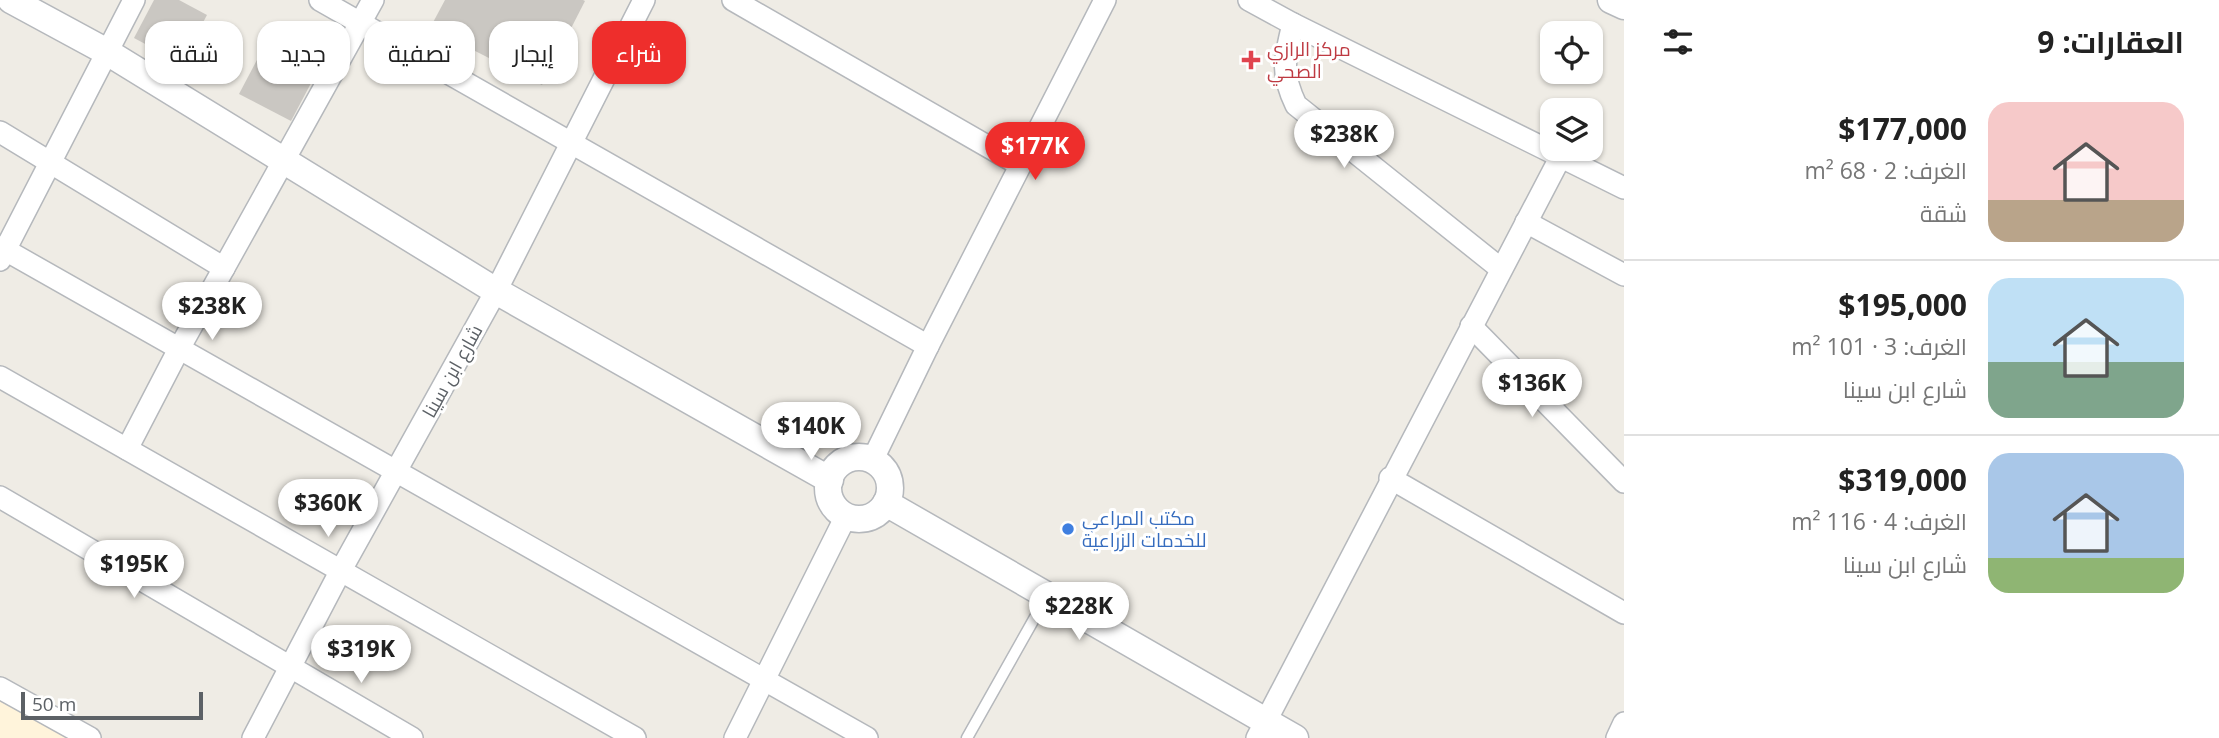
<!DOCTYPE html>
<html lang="ar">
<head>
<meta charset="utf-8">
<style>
  :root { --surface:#fff; --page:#f2f2f2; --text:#222; --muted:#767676; --line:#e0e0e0; --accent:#ee2e2c }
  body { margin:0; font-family:"Open Sans",Cairo,sans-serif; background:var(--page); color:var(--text); direction:rtl; height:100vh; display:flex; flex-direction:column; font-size:26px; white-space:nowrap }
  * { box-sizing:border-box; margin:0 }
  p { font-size:23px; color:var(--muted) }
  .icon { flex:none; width:38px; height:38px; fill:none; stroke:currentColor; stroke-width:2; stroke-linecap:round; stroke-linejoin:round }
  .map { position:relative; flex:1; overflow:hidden; direction:ltr }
  .side { display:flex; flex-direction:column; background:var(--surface); width:595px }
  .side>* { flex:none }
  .top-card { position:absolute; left:21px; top:21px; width:665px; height:63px; direction:rtl; display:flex; gap:14px }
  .tools { position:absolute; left:1540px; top:21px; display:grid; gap:14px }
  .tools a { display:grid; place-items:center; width:63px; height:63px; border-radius:14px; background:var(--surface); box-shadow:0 2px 5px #0004; font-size:35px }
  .scale { position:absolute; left:21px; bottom:18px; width:182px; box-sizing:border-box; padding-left:7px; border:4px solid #5c6166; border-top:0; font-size:19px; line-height:24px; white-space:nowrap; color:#5c6166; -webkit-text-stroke:5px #fff; paint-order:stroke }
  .price { position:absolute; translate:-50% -60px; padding:0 16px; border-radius:24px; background:#fff; color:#222; font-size:23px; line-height:46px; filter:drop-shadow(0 2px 4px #0008) }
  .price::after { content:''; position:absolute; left:50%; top:42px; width:21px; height:16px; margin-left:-10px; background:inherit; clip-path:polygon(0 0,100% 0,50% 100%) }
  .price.on { background:var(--accent); color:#fff }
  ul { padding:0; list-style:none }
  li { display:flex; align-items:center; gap:21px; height:175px; padding:0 35px }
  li+li { border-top:2px solid var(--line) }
  li span { display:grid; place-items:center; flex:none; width:196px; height:140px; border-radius:21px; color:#555 }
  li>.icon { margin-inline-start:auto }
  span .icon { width:84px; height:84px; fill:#fffc; stroke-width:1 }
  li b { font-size:30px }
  h2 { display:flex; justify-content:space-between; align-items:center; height:84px; padding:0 35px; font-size:30px }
  .pill { padding:0 24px; border-radius:21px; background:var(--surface); box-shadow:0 2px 5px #0004; font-size:24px; line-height:63px }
  .pill.on { background:var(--accent); color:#fff }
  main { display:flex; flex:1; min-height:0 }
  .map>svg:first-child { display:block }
</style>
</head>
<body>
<main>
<section class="side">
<h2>العقارات: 9<svg class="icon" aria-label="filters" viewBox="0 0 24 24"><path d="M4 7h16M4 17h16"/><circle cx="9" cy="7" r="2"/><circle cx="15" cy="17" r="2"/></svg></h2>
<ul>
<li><span style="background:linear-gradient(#f6c9c9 70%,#b9a48a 0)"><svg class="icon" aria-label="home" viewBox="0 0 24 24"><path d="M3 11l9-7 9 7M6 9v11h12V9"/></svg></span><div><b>$177,000</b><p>الغرف: 2 · 68 m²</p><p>شقة</p></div></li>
<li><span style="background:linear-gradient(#bfe0f5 60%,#7fa58c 0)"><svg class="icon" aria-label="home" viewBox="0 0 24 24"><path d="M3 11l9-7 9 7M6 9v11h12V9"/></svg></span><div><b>$195,000</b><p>الغرف: 3 · 101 m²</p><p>شارع ابن سينا</p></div></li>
<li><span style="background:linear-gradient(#a9c7e8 75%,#8fb573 0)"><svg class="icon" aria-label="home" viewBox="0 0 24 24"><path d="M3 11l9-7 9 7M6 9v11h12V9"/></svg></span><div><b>$319,000</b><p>الغرف: 4 · 116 m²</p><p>شارع ابن سينا</p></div></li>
</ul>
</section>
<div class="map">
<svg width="1624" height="738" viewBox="0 0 1624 738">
  <rect width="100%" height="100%" fill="#efece5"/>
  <!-- commercial -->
  <polygon fill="#fff4db" points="0,696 75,738 0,738"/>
  <!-- building -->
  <g fill="#cac7c2">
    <polygon points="154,0 179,0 207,15 181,63 134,38"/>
    <polygon points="445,0 583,0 585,1 542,85 430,28"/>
    <polygon points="267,41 319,68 291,121 239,94"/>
  </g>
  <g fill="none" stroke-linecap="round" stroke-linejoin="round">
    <defs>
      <polyline id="service" points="967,738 1047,596"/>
      <g id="minor">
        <polyline points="320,0 928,346"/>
        <polyline points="733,0 1020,165"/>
        <polyline points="1249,0 1293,24 1624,188"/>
        <path d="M 1293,24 C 1285,58 1280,72 1296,105 L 1501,269"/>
        <polyline points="0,132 224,268"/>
        <polyline points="1526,222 1624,275"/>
        <polyline points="0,247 867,738"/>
        <polyline points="0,260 134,0"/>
        <polyline points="1471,326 1624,482"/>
        <polyline points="0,377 635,738"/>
        <polyline points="127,449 180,347 373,0"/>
        <polyline points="872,461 928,346 1105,0"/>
        <polyline points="1390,478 1624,613"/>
        <polyline points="0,497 412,738"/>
        <polyline points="0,688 90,738"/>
        <polyline points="253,738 341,570 496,291 644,0"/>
        <polyline points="735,738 846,516"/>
        <polyline points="1257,738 1561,156"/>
        <polyline points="1617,738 1624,723"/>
      </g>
      <g id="tertiary">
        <polyline points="11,0 107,52 496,291 830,480"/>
        <polyline points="1611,0 1624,6"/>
        <circle cx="859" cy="488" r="31"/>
        <polyline points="886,503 1295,738"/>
      </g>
    </defs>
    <!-- service casing -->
    <use href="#service" stroke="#b5b8bc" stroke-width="13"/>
    <!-- minor casing -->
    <use href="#minor" stroke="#b5b8bc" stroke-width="24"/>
    <!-- tertiary casing -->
    <use href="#tertiary" stroke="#b5b8bc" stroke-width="29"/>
    <!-- service -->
    <use href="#service" stroke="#fff" stroke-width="10"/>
    <!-- minor -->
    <use href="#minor" stroke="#fff" stroke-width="21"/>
    <!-- tertiary -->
    <use href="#tertiary" stroke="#fff" stroke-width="26"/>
  </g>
  <!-- markers -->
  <path fill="#e0444e" stroke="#fff" stroke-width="2.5" d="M1247.5 49.5h7v7h7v7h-7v7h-7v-7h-7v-7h7z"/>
  <circle fill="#3f7fe0" stroke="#fff" stroke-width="2.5" cx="1068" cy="529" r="7"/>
  <g text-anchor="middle" stroke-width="6" stroke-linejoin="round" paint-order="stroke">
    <!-- health labels -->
    <g font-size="19" fill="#be3a42" stroke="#fff" text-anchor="start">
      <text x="1267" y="56">مركز الرازي<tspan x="1267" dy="22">الصحي</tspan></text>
    </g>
    <!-- street labels -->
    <g font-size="19" fill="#5c6166" stroke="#fff">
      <text transform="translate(452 371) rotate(-61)" y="7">شارع ابن سينا</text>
    </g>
    <!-- shop labels -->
    <g font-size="19" fill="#366cbe" stroke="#fff" text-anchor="start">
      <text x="1082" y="525">مكتب المراعي<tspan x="1082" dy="22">للخدمات الزراعية</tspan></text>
    </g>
  </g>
</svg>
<div class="tools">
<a><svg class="icon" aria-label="locate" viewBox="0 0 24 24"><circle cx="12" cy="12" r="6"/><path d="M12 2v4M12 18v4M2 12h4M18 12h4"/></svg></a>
<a><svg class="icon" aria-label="layers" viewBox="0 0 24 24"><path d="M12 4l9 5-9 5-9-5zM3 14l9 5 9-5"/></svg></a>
</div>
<div class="scale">50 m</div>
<b class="price" style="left:1344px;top:170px">$238K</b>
<b class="price on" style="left:1035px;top:182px">$177K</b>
<b class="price" style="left:212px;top:342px">$238K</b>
<b class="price" style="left:1532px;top:419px">$136K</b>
<b class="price" style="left:811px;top:462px">$140K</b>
<b class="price" style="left:328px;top:539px">$360K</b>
<b class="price" style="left:134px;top:600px">$195K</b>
<b class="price" style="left:1079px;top:642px">$228K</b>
<b class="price" style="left:361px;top:685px">$319K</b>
<div class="top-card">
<a class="pill on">شراء</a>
<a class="pill">إيجار</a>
<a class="pill">تصفية</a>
<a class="pill">جديد</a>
<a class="pill">شقة</a>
</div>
</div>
</main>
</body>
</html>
